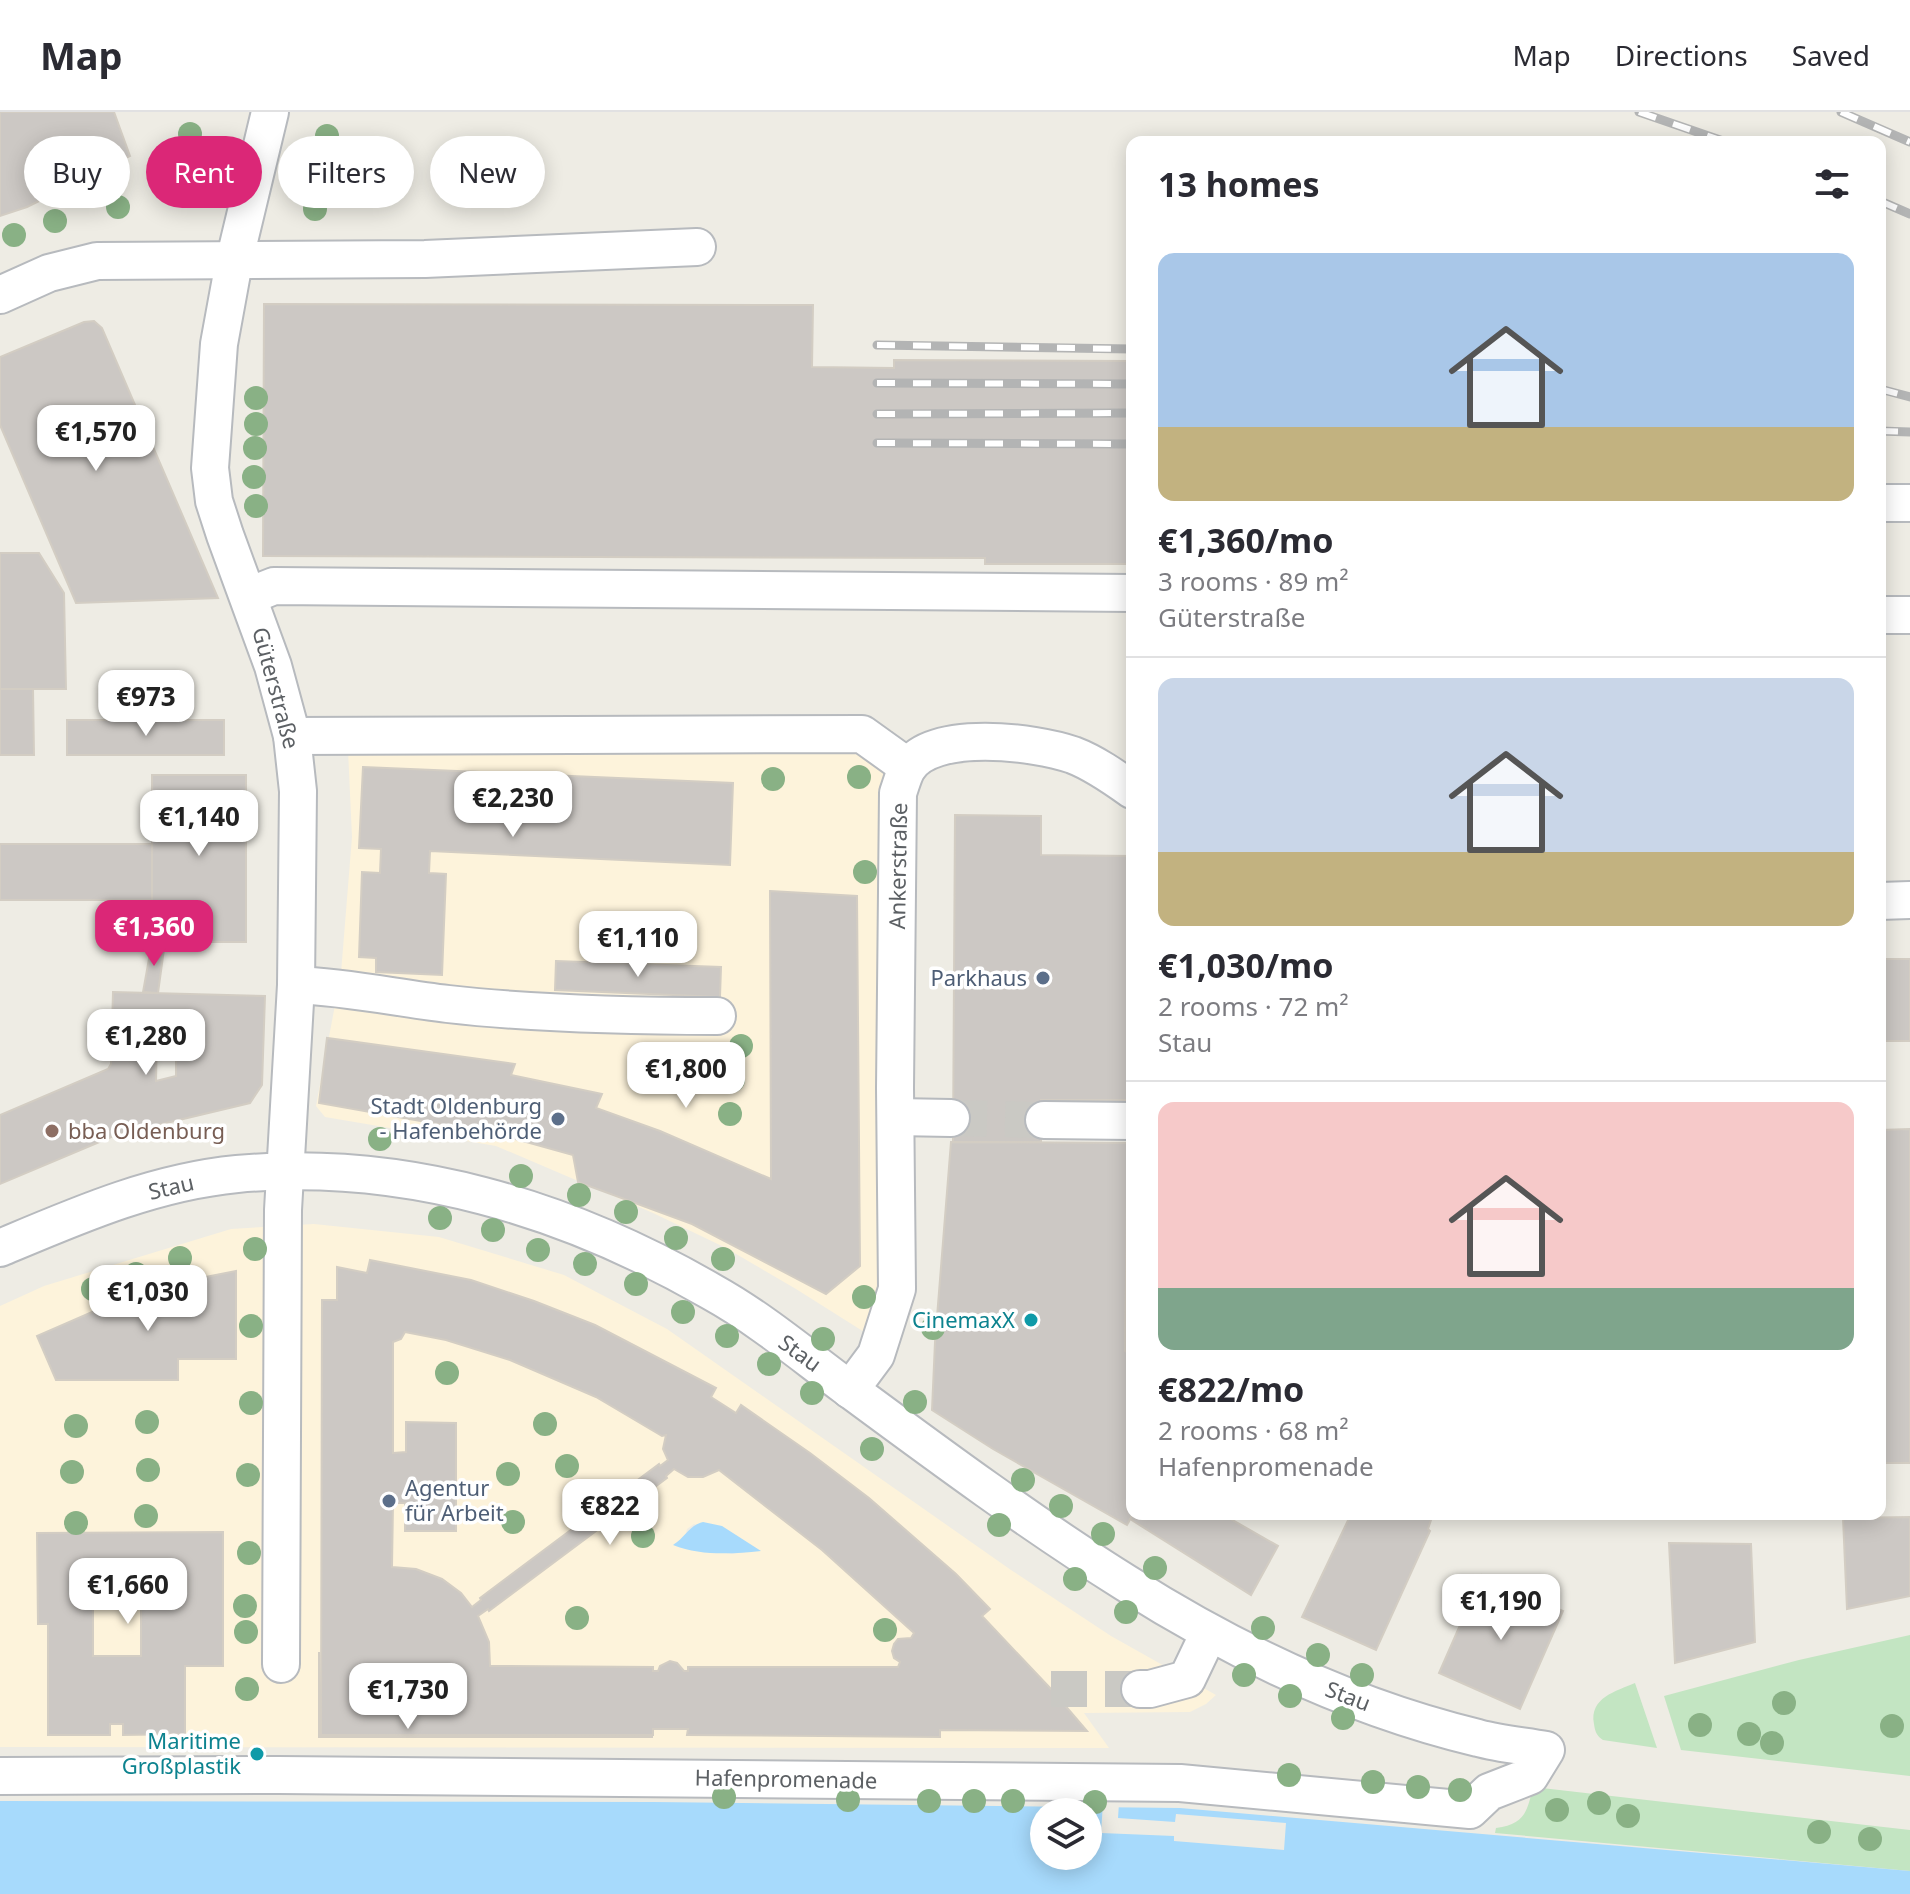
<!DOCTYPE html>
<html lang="en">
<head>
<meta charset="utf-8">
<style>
  :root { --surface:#fff; --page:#f2f2f3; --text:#2b2b33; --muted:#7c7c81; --line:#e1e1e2; --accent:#db2777 }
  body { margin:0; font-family:"Noto Sans",sans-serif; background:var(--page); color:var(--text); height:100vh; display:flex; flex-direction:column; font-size:30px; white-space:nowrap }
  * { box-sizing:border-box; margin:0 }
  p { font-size:26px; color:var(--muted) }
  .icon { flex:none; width:44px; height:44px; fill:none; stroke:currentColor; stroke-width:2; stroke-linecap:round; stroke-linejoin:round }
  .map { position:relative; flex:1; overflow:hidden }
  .drawer { position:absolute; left:1126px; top:24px; width:760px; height:1384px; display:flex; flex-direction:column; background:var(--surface); border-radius:16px; box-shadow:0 4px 20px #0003 }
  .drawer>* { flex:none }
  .guide { position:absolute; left:24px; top:24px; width:760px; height:72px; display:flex; gap:16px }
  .tools { position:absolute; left:1030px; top:1686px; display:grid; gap:16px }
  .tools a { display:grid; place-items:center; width:72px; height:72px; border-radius:50%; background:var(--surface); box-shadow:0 4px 20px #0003; font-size:40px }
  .price { position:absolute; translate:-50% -68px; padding:0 18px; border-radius:16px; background:#fff; color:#222; font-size:26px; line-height:52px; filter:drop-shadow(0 2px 4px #0008) }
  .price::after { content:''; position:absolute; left:50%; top:48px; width:24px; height:18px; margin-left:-12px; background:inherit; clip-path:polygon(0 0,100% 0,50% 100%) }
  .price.on { background:var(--accent); color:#fff }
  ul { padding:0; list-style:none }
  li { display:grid; align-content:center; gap:16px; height:424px; padding:0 32px }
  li+li { border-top:2px solid var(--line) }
  li span { display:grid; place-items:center; height:248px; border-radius:16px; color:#555 }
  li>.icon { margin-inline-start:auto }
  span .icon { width:144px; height:144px; fill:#fffc; stroke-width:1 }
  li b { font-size:34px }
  h2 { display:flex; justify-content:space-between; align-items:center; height:96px; padding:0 32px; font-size:34px }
  .pill { padding:0 28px; border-radius:36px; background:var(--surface); box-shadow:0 4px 20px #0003; font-size:28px; line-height:72px }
  .pill.on { background:var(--accent); color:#fff }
  header { display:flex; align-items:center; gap:48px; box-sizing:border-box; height:112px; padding:0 40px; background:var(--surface); border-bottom:2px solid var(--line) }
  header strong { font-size:38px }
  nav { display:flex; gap:44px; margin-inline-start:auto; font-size:28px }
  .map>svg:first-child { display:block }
</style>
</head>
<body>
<header>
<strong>Map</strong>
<nav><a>Map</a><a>Directions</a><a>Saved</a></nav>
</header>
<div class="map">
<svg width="1910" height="1782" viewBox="0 0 1910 1782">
  <rect width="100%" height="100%" fill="#eeece4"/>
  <!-- commercial -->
  <g fill="#fdf3db" fill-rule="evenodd">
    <polygon points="347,616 892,618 895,976 880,1230 796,1177 724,1135 653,1101 496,1034 325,1005 316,994 341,861 352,725"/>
    <path d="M 314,1112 L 439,1125 L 564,1163 L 667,1217 L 1011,1458 L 1111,1524 L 1216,1583 L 1206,1592 L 1190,1600 L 1084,1601 L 1109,1636 L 0,1635 L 0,1194 L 44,1174 L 231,1117 ZM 694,1412 L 759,1438 L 732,1442 L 674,1432 L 685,1425 L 687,1417 Z"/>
  </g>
  <!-- green -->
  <g fill="#c3e5c2">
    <polygon points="1910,1523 1910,1664 1681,1638 1664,1584 1799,1548"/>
    <path d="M 1635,1571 L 1657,1636 L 1603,1628 C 1597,1624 1595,1620 1594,1612 C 1589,1586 1616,1579 1635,1571 Z"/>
    <path d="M 1533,1675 L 1910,1718 L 1910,1759 L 1495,1721 L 1496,1716 C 1524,1712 1527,1701 1533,1675 Z"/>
  </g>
  <!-- water -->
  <g fill="#a7dafc" fill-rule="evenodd">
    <path d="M 703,1410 L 722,1414 L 761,1439 C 731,1442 701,1444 673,1433 C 686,1425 688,1414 703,1410 Z"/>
    <path d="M 0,1689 L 654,1690 L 1180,1696 L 1910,1759 L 1910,1782 L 0,1782 ZM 1044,1700 L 1088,1700 L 1088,1744 L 1044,1744 Z"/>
  </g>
  <!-- pier -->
  <polygon fill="#eeece4" points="1103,1691 1119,1691 1118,1706 1175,1710 1176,1702 1286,1711 1284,1738 1174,1729 1174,1724 1101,1721"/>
  <!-- building -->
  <g fill="#ccc8c4" stroke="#d3cdc3" stroke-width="2" fill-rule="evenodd">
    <polygon points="0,0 114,0 130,44 27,95 0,104"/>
    <polygon points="264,192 813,193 812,255 894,256 894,248 1132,249 1132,452 985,452 985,446 263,444"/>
    <polygon points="94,209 102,216 218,486 76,491 0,313 0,245 84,210"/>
    <polygon points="0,441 39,441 64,481 66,577 0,577"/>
    <polygon points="0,577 33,577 34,643 0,643"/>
    <rect x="67" y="608" width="157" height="35"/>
    <polygon points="363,655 733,671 730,753 430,739 429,761 446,762 442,863 376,860 376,846 359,845 362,760 380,761 381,737 359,736"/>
    <rect x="152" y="663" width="94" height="167"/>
    <polygon points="955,703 1041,704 1041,743 1132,744 1132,988 1041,988 1041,1030 953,1030"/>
    <rect x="0" y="732" width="152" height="56"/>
    <polygon points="770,779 857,784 860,1154 826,1182 692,1112 578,1070 573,1043 505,1024 319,991 327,926 515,952 511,963 602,982 596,996 660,1019 771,1067"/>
    <polygon points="152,830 165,830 158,881 143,880"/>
    <rect x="1880" y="847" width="30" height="82"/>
    <polygon points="556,849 721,855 720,885 555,878"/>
    <path d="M 113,880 L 265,884 L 262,973 L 250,991 L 116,1023 L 0,1072 L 0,1003 L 108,957 L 111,952 ZM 157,920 L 176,922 L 176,964 L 156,969 Z"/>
    <polygon points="1910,1017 1910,1351 1880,1351 1880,1018"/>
    <polygon points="951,1030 1132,1031 1132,1083 1127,1083 1125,1239 1132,1243 1133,1402 1127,1413 993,1337 932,1298 935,1230"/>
    <path d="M 370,1148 L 471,1168 L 534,1189 L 595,1213 L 716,1276 L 711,1285 L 736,1301 L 741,1293 L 810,1341 L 869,1386 L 956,1462 L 990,1497 L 982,1504 L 1051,1577 L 1087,1619 L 940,1618 L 940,1625 L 687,1623 L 688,1617 L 653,1617 L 653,1623 L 321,1623 L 322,1188 L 337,1188 L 337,1155 L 367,1161 ZM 405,1220 L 446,1228 L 510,1248 L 596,1285 L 662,1324 L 666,1323 L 663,1337 L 668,1348 L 660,1354 L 659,1352 L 480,1486 L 481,1488 L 472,1495 L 461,1481 L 442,1467 L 416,1457 L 392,1455 L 393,1391 L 405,1391 L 405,1419 L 456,1419 L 456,1311 L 406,1310 L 406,1340 L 393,1341 L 393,1230 L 401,1227 ZM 674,1357 L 688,1365 L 703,1365 L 719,1358 L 822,1438 L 914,1521 L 911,1526 L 898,1527 L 894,1532 L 892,1539 L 894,1546 L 900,1550 L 898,1555 L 688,1555 L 688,1559 L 684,1559 L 677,1551 L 670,1549 L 660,1554 L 658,1559 L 653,1559 L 653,1555 L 490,1554 L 489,1530 L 478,1504 L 488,1497 L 489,1499 L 667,1366 L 666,1364 Z"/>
    <polygon points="236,1159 236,1247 178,1247 178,1268 56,1268 37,1224 106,1194 175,1171"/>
    <polygon points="1133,1402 1222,1402 1278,1434 1251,1483 1130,1407"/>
    <polygon points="1351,1402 1433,1402 1428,1417 1430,1419 1376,1538 1302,1505"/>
    <polygon points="1910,1405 1910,1484 1847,1497 1843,1406"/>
    <path d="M 223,1420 L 223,1554 L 185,1554 L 185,1622 L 123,1623 L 123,1612 L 110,1612 L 110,1623 L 48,1623 L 48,1512 L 38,1512 L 37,1421 ZM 93,1470 L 141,1470 L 141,1544 L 93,1544 Z"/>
    <polygon points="1669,1431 1751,1432 1755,1530 1675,1551"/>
    <polygon points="1482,1463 1563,1499 1520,1597 1439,1561"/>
    <polygon points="319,1540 321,1623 653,1625 319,1625"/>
  </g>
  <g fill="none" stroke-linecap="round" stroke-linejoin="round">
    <!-- minor-tunnel -->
    <g stroke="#cac9c4" stroke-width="36" stroke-dasharray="36 18" stroke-linecap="butt">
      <polyline points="951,1006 1044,1008"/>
      <polyline points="1051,1577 1140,1577"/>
    </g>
    <defs>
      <g id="minor">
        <polyline points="270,0 234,150 219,232 210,356 214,389 225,423 273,554 292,624 298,679 296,873 283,1098 281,1552"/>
        <polyline points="0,183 49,161 97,149 425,147 697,135"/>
        <polyline points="1880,391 1910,391"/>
        <polyline points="249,484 274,474 1132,481"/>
        <polyline points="1880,503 1910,503"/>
        <polyline points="292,624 862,622 908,655"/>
        <polyline points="1880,789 1910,788"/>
        <path d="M 296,873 C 347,875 397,886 448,892 C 537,902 627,904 717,904"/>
        <polyline points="896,1005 951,1006"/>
        <polyline points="1044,1008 1132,1009"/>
        <path d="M 0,1136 C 76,1104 153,1070 237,1062 C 405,1047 567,1096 712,1180 C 759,1206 802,1242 845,1274 C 937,1342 1030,1411 1126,1471 C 1235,1540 1353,1596 1478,1626 C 1500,1632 1524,1634 1546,1638 L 1530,1664 L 1489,1680 L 1470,1698 L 1180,1671 L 279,1663 L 0,1664"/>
        <path d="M 850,1278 L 876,1243 L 897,1177 L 895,976 L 898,681 C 901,673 903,664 907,657 C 931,616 1036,630 1073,643 C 1094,651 1114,665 1132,678"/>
        <polyline points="1140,1577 1150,1577 1187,1567 1209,1521"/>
      </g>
    </defs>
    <!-- minor casing -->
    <use href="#minor" stroke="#b7babe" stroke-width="40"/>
    <!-- minor -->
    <use href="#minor" stroke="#fff" stroke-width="36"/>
    <defs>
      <g id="rail">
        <polyline points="1639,0 1726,30"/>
        <polyline points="1841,0 1910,30"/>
        <polyline points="1880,89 1910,102"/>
        <polyline points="877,233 1132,237"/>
        <polyline points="877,271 1132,272"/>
        <polyline points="1880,277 1910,285"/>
        <polyline points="877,302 1132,301"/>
        <polyline points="1880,319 1910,320"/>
        <polyline points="877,331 1132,332"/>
      </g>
    </defs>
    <!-- rail casing -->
    <use href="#rail" stroke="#b3b4b4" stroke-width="9"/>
    <!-- rail -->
    <use href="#rail" stroke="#fff" stroke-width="6" stroke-dasharray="18" stroke-linecap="butt"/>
  </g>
  <!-- trees -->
  <g fill="#89b185">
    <circle cx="190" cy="22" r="12"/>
    <circle cx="327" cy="24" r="12"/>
    <circle cx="118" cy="95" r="12"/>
    <circle cx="315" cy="97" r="12"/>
    <circle cx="55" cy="109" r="12"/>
    <circle cx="14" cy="123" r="12"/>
    <circle cx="256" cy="286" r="12"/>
    <circle cx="256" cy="312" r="12"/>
    <circle cx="255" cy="336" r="12"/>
    <circle cx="254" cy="365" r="12"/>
    <circle cx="256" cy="394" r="12"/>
    <circle cx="859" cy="665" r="12"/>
    <circle cx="773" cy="667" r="12"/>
    <circle cx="865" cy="760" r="12"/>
    <circle cx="741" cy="934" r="12"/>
    <circle cx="733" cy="968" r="12"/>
    <circle cx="730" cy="1002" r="12"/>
    <circle cx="380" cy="1027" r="12"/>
    <circle cx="521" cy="1064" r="12"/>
    <circle cx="579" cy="1083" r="12"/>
    <circle cx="626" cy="1100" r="12"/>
    <circle cx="440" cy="1106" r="12"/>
    <circle cx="493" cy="1118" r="12"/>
    <circle cx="676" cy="1126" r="12"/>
    <circle cx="255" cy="1137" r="12"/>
    <circle cx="538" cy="1138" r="12"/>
    <circle cx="180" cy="1146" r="12"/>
    <circle cx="723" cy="1147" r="12"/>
    <circle cx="585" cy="1152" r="12"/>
    <circle cx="136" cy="1162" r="12"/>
    <circle cx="636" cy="1172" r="12"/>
    <circle cx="93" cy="1177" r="12"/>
    <circle cx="864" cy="1185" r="12"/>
    <circle cx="683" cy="1200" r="12"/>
    <circle cx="251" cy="1214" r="12"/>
    <circle cx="933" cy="1216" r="12"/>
    <circle cx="727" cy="1224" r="12"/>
    <circle cx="823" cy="1227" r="12"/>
    <circle cx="769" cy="1252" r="12"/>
    <circle cx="447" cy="1261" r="12"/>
    <circle cx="812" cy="1281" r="12"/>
    <circle cx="915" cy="1290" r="12"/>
    <circle cx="251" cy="1291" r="12"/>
    <circle cx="147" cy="1310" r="12"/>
    <circle cx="545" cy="1312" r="12"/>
    <circle cx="76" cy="1314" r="12"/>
    <circle cx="872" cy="1337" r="12"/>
    <circle cx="567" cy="1354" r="12"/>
    <circle cx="148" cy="1358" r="12"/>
    <circle cx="72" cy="1360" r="12"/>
    <circle cx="508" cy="1362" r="12"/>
    <circle cx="248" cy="1363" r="12"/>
    <circle cx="1023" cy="1368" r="12"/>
    <circle cx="1061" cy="1394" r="12"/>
    <circle cx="146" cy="1404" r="12"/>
    <circle cx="513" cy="1410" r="12"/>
    <circle cx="76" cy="1411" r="12"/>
    <circle cx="999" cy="1413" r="12"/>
    <circle cx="1103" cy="1422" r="12"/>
    <circle cx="643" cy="1424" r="12"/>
    <circle cx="249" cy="1441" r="12"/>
    <circle cx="1155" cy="1456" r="12"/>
    <circle cx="1075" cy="1467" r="12"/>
    <circle cx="245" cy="1494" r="12"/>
    <circle cx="1126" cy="1500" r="12"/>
    <circle cx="577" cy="1506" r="12"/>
    <circle cx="1263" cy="1516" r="12"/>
    <circle cx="885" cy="1518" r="12"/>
    <circle cx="246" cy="1520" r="12"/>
    <circle cx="1318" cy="1543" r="12"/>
    <circle cx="1244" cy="1563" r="12"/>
    <circle cx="1362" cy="1563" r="12"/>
    <circle cx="247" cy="1577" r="12"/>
    <circle cx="1290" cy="1584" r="12"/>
    <circle cx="1784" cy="1591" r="12"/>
    <circle cx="1343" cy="1606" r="12"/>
    <circle cx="1700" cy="1613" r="12"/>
    <circle cx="1892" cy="1614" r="12"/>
    <circle cx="1749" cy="1622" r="12"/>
    <circle cx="1772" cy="1631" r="12"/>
    <circle cx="1289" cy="1663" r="12"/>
    <circle cx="1373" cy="1670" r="12"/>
    <circle cx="1418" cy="1675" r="12"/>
    <circle cx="1460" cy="1678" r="12"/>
    <circle cx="724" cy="1685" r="12"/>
    <circle cx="848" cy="1688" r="12"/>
    <circle cx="929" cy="1689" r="12"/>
    <circle cx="974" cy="1689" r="12"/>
    <circle cx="1013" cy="1689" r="12"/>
    <circle cx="1095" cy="1690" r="12"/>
    <circle cx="1599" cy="1691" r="12"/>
    <circle cx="1557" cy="1698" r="12"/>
    <circle cx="1628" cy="1704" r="12"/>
    <circle cx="1819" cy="1720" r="12"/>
    <circle cx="1870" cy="1727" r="12"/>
  </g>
  <!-- markers -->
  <g fill="#5c6f8a" stroke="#fff" stroke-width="3">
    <circle cx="1043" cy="866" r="8"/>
    <circle cx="558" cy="1007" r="8"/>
    <circle cx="389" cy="1389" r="8"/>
  </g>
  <circle fill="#8d6e63" stroke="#fff" stroke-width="3" cx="52" cy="1019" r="8"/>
  <g fill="#0f9aa8" stroke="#fff" stroke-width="3">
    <circle cx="1031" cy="1208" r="8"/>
    <circle cx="257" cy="1642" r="8"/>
  </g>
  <g text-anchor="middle" stroke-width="7" stroke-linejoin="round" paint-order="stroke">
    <!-- street labels -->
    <g font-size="22" fill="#5c6064" stroke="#fff">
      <text transform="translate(276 576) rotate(75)" y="8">Güterstraße</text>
      <text transform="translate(898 754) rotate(-89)" y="8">Ankerstraße</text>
      <text transform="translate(171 1075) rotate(-13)" y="8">Stau</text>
      <text transform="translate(800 1241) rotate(36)" y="8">Stau</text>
      <text transform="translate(1348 1584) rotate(21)" y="8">Stau</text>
      <text transform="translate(786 1667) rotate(1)" y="8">Hafenpromenade</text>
    </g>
    <!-- service labels -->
    <g font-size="22" fill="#4e5e75" stroke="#fff" text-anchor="end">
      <text x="1027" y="874">Parkhaus</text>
      <text x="542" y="1002">Stadt Oldenburg<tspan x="542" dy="25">- Hafenbehörde</tspan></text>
      <text x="405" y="1384" text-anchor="start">Agentur<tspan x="405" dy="25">für Arbeit</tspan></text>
    </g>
    <!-- education labels -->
    <g font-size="22" fill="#785e54" stroke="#fff" text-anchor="start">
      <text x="68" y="1027">bba Oldenburg</text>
    </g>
    <!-- culture labels -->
    <g font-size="22" fill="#0d838f" stroke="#fff" text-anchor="end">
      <text x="1015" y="1216">CinemaxX</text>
      <text x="241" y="1637">Maritime<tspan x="241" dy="25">Großplastik</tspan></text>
    </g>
  </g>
</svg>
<div class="tools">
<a><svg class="icon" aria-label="layers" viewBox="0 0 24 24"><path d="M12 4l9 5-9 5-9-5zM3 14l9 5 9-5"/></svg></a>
</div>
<b class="price" style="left:96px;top:361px">€1,570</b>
<b class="price" style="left:146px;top:626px">€973</b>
<b class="price" style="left:513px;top:727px">€2,230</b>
<b class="price" style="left:199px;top:746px">€1,140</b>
<b class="price on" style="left:154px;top:856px">€1,360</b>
<b class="price" style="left:638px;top:867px">€1,110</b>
<b class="price" style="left:146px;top:965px">€1,280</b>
<b class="price" style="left:686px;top:998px">€1,800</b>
<b class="price" style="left:148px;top:1221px">€1,030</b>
<b class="price" style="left:610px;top:1435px">€822</b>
<b class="price" style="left:128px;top:1514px">€1,660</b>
<b class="price" style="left:1501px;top:1530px">€1,190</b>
<b class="price" style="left:408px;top:1619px">€1,730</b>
<div class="guide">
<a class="pill">Buy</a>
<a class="pill on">Rent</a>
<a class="pill">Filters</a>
<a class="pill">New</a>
</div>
<section class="drawer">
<h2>13 homes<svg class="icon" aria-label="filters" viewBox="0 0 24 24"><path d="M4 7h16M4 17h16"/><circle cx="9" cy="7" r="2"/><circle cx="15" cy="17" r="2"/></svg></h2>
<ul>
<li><span style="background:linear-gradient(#a9c7e8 70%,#c2b280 0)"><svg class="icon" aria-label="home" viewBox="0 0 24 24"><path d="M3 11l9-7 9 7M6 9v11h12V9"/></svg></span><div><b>€1,360/mo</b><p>3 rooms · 89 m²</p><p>Güterstraße</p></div></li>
<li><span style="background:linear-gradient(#c9d6e8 70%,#c2b280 0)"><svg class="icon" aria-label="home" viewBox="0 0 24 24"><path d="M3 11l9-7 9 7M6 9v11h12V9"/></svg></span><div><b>€1,030/mo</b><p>2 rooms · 72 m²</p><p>Stau</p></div></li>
<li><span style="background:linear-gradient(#f6c9c9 75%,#7fa58c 0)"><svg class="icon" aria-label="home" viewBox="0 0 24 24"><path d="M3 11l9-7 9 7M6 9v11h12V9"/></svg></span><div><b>€822/mo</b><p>2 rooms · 68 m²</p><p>Hafenpromenade</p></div></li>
</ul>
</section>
</div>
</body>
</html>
